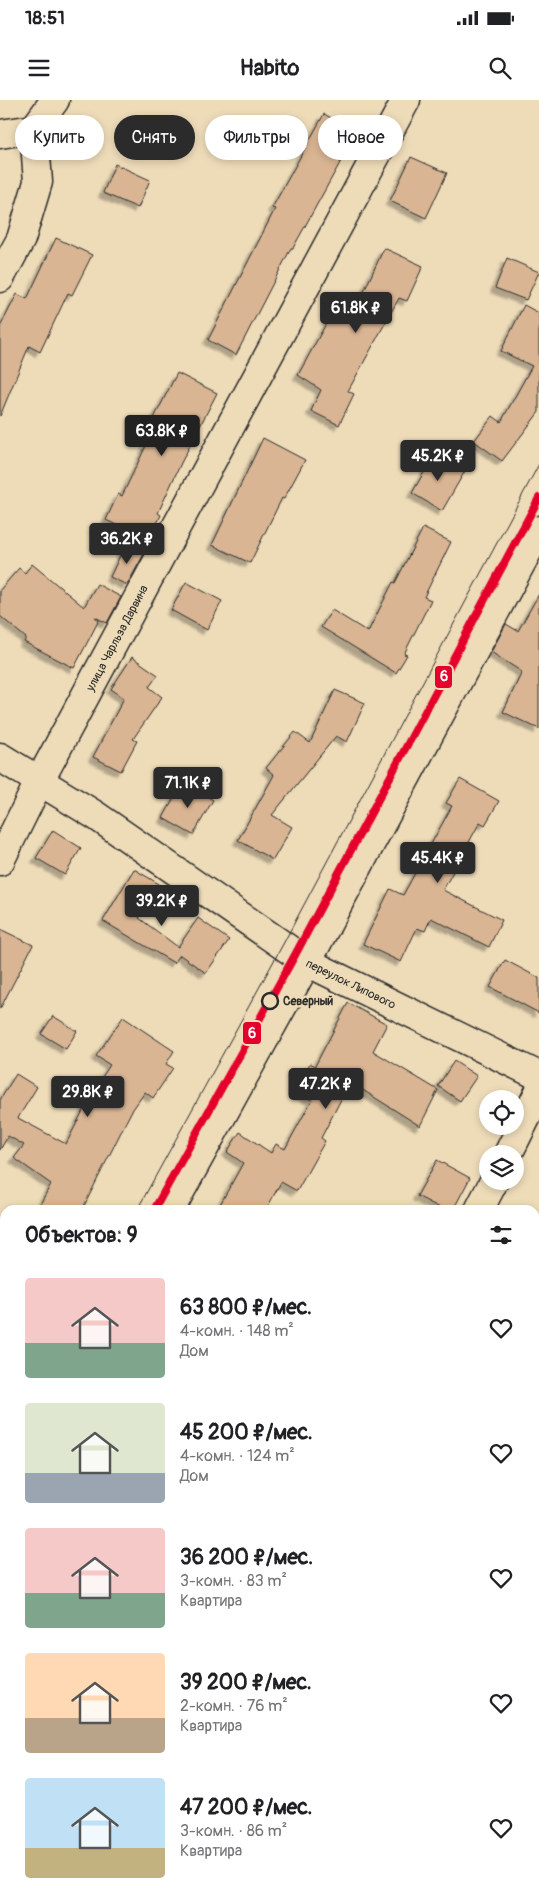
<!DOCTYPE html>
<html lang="ru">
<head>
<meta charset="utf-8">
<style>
  :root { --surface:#fff; --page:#f6f6f6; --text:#202124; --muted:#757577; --accent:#2b2b2b }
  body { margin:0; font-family:Pangolin,sans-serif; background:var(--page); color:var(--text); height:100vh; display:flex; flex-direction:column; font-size:19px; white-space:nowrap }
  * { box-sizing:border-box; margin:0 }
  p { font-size:16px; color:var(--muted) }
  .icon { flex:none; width:28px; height:28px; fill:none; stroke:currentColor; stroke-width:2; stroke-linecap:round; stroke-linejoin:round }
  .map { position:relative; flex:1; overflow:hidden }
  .panel { position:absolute; left:0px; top:1105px; width:540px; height:696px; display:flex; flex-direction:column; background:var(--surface); border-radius:15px 15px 0 0; box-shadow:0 2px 8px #0003 }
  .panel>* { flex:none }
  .top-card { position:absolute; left:15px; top:15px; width:510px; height:45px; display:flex; gap:10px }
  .buttons { position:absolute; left:479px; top:990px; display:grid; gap:10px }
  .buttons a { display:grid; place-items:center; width:45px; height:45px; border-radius:50%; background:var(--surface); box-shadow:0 2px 8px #0003; font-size:25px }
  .price { position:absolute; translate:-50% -42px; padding:0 11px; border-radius:5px; background:var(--accent); color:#fff; font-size:16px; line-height:32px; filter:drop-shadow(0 1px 2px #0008) }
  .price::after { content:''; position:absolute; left:50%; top:30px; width:15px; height:11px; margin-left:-8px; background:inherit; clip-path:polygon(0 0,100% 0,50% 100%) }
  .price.selected { background:#222; color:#fff }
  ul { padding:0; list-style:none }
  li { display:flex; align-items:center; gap:15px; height:125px; padding:0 25px }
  li span { display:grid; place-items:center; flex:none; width:140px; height:100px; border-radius:5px; color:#555 }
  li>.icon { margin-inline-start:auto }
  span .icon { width:60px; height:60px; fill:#fffc; stroke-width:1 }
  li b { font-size:21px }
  h2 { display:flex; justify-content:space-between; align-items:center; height:60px; padding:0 25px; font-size:21px }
  .tag { padding:0 18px; border-radius:22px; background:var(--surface); box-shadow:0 2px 8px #0003; font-size:18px; line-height:45px }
  .tag.selected { background:var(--accent); color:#fff }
  .status { display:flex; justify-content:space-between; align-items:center; height:35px; padding:0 25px; background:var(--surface); direction:ltr }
  .status svg { height:14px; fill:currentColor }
  header { display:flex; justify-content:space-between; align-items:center; height:65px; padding:0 25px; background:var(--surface); font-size:22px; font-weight:700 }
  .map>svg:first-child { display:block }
</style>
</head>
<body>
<div class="status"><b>18:51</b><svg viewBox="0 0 49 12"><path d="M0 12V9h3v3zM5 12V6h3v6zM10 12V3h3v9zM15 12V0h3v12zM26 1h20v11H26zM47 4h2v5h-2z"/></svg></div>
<header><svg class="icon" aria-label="menu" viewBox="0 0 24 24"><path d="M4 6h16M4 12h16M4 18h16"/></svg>Habito<svg class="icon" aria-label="search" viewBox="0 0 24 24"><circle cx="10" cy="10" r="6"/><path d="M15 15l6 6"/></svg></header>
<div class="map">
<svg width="539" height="1801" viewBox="0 0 539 1801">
  <defs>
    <filter id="shadow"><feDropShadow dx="-4.5" dy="4.5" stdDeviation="1" flood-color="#0004"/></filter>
  </defs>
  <rect width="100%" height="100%" fill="#eedcb9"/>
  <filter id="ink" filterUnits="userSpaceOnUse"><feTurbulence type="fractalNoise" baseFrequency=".02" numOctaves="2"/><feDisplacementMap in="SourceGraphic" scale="10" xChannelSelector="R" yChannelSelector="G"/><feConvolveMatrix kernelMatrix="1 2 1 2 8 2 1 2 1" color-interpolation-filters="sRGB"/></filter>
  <g filter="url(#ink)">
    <!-- building -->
    <g fill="#d9b593" stroke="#2b2b2b" filter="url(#shadow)">
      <polygon points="324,14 357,32 293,148 291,148 236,255 208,240 275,109 272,108"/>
      <polygon points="411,57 447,73 426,118 390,101"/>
      <polygon points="115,64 150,80 138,108 103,93"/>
      <polygon points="56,138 92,155 72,195 68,193 40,252 29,246 0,316 0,227 17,194 27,199"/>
      <polygon points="384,148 423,166 407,201 399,198 348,291 354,294 339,325 311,311 321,290 298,275 339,200 356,209"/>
      <polygon points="507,158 539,172 526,200 495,188"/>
      <polygon points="524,205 539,213 539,312 502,361 474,341 493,316 501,322 532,266 501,251"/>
      <polygon points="177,273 217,293 181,363 158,413 161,415 149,441 106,420 118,394 122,396 154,329 150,326"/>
      <polygon points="263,338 305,360 284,399 282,398 250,463 212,445"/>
      <polygon points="435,353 465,371 442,411 412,393"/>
      <polygon points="423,428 451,442 424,497 431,500 404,554 407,555 396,573 321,527 332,510 368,532 393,482 395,483"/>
      <polygon points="125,445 144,454 127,485 110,477"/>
      <polygon points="32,464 84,507 97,484 121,497 107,523 95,517 99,520 74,568 24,542 26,538 0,516 0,490 19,468 25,473"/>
      <polygon points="186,482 222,501 207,530 171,510"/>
      <polygon points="539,494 539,629 503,612 522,572 491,552 506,524 518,531"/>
      <polygon points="132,557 158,575 149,587 162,597 133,639 137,641 121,671 93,657 124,598 111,589"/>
      <polygon points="335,590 365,603 347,642 336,636 272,715 292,727 273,760 238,740 274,675 266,668 295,632 310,643"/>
      <polygon points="460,679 499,701 485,725 480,722 443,790 502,820 489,847 431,818 425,831 417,828 401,862 363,844 390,789 403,795 452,706 446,703"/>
      <polygon points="183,682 213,700 193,735 163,718"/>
      <polygon points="53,730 81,748 65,775 36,758"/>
      <polygon points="134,769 159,784 139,818 178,847 198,818 229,840 206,873 180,855 174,863 103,821"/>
      <polygon points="0,829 33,845 0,909"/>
      <polygon points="505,860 539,878 539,913 490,887"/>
      <polygon points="348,903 387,924 373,951 438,990 420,1026 350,982 321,1038 325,1041 297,1091 281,1082 266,1110 217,1110 243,1063 227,1052 240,1032 271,1053 276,1044 285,1049 312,1000 295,992 310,963 315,966"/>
      <polygon points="53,916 77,931 66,949 41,934"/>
      <polygon points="123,917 174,951 166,964 173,968 153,998 145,992 131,1012 82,1110 37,1110 51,1084 14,1058 24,1045 8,1036 0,1050 0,1000 16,974 37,987 18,1018 66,1044 94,989 110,965 96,956"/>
      <polygon points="454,961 477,976 460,1001 438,986"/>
      <polygon points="437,1060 470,1078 453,1110 444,1110 417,1096"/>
    </g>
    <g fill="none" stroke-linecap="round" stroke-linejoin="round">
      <defs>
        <g id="minor">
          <polyline points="0,34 34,29 55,0"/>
          <polyline points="0,178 21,139 38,82 34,29"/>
          <polyline points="0,657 95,715 307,862 539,976"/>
          <polyline points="0,761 40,680 406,0"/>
          <polyline points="508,1054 539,992"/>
          <polyline points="170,1110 307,862 539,430"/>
          <polyline points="479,1110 494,1081"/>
          <polyline points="0,1418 5,1409"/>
          <polyline points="535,1437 539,1429"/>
          <polyline points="128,1801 130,1796"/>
          <polyline points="340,1801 343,1796"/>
        </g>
      </defs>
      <!-- minor casing -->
      <use href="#minor" stroke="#2b2b2b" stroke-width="31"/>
      <!-- minor -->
      <use href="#minor" stroke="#eedcb9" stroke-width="28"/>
      <!-- tram -->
      <g stroke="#2b2b2b" stroke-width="1">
        <polyline points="137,1110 282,846 539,364"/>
        <polyline points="0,1357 5,1348"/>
      </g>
      <defs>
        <polyline id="tram-1" points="154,1110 295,855 539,398"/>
      </defs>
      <!-- tram-1 casing -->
      <use href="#tram-1" stroke="#eedcb9" stroke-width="11"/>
      <!-- tram-1 -->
      <use href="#tram-1" stroke="#e4002b" stroke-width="8"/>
    </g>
  </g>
  <!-- markers -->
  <circle fill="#eedcb9" stroke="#2b2b2b" stroke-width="2.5" cx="270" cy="901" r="8"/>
  <g text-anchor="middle" stroke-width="4.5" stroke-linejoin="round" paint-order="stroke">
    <!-- street labels -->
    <g font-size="12" fill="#2b2b2b" stroke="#eedcb9">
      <text transform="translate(117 538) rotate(-62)" y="4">улица Чарльза Дарвина</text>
      <text transform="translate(351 884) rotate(26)" y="4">переулок Липового</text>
    </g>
    <!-- stop labels -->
    <g font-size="12" font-weight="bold" fill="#2b2b2b" stroke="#eedcb9" text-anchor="start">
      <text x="283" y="905">Северный</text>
    </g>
  </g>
  <g stroke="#eedcb9" stroke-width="2">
    <rect x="434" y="565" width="19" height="24" rx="5" fill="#e4002b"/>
    <rect x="242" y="921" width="20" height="24" rx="5" fill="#e4002b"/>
  </g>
  <g font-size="14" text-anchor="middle" font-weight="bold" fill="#fff">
    <text x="444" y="581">6</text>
    <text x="252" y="938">6</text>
  </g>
</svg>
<div class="buttons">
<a><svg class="icon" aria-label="locate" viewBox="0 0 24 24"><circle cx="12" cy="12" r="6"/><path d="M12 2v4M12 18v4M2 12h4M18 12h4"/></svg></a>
<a><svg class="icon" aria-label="layers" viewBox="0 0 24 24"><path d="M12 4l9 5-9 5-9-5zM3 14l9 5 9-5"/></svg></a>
</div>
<b class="price" style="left:356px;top:234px">61.8K ₽</b>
<b class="price selected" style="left:162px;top:357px">63.8K ₽</b>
<b class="price" style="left:438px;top:382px">45.2K ₽</b>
<b class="price" style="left:127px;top:465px">36.2K ₽</b>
<b class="price" style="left:188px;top:709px">71.1K ₽</b>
<b class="price" style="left:438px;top:784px">45.4K ₽</b>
<b class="price" style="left:162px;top:827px">39.2K ₽</b>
<b class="price" style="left:326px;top:1010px">47.2K ₽</b>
<b class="price" style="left:88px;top:1018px">29.8K ₽</b>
<div class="top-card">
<a class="tag">Купить</a>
<a class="tag selected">Снять</a>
<a class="tag">Фильтры</a>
<a class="tag">Новое</a>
</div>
<section class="panel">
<h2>Объектов: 9<svg class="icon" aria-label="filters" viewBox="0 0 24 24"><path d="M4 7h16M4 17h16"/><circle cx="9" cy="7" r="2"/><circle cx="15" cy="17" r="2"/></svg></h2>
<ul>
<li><span style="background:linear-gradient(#f6c9c9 65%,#7fa58c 0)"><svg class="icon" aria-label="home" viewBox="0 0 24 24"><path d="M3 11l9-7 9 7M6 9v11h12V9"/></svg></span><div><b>63 800 ₽/мес.</b><p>4-комн. · 148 m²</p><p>Дом</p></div><svg class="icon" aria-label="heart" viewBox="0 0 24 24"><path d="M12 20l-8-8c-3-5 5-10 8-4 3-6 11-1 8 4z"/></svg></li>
<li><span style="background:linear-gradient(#dfe7d0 70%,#9aa5b1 0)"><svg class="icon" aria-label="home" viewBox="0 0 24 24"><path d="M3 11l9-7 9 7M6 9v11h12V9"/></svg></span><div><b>45 200 ₽/мес.</b><p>4-комн. · 124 m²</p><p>Дом</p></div><svg class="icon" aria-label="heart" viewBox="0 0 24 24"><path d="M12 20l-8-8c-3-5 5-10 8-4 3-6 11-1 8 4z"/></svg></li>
<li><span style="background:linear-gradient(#f6c9c9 65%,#7fa58c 0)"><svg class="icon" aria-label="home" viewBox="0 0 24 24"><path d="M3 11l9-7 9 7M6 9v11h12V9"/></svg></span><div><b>36 200 ₽/мес.</b><p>3-комн. · 83 m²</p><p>Квартира</p></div><svg class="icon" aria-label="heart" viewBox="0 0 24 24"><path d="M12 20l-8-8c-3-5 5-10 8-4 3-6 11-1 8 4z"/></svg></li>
<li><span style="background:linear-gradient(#ffd9b3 65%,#b9a48a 0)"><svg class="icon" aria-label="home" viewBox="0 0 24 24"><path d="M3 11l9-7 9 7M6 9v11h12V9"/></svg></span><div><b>39 200 ₽/мес.</b><p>2-комн. · 76 m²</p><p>Квартира</p></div><svg class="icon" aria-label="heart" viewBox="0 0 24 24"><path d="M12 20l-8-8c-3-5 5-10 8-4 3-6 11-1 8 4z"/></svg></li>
<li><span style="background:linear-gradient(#bfe0f5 70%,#c2b280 0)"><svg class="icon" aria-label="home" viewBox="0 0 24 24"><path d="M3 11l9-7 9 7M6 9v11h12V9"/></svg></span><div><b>47 200 ₽/мес.</b><p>3-комн. · 86 m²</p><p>Квартира</p></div><svg class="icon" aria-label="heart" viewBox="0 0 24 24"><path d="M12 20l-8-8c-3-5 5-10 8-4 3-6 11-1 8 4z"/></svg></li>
</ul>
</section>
</div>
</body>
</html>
